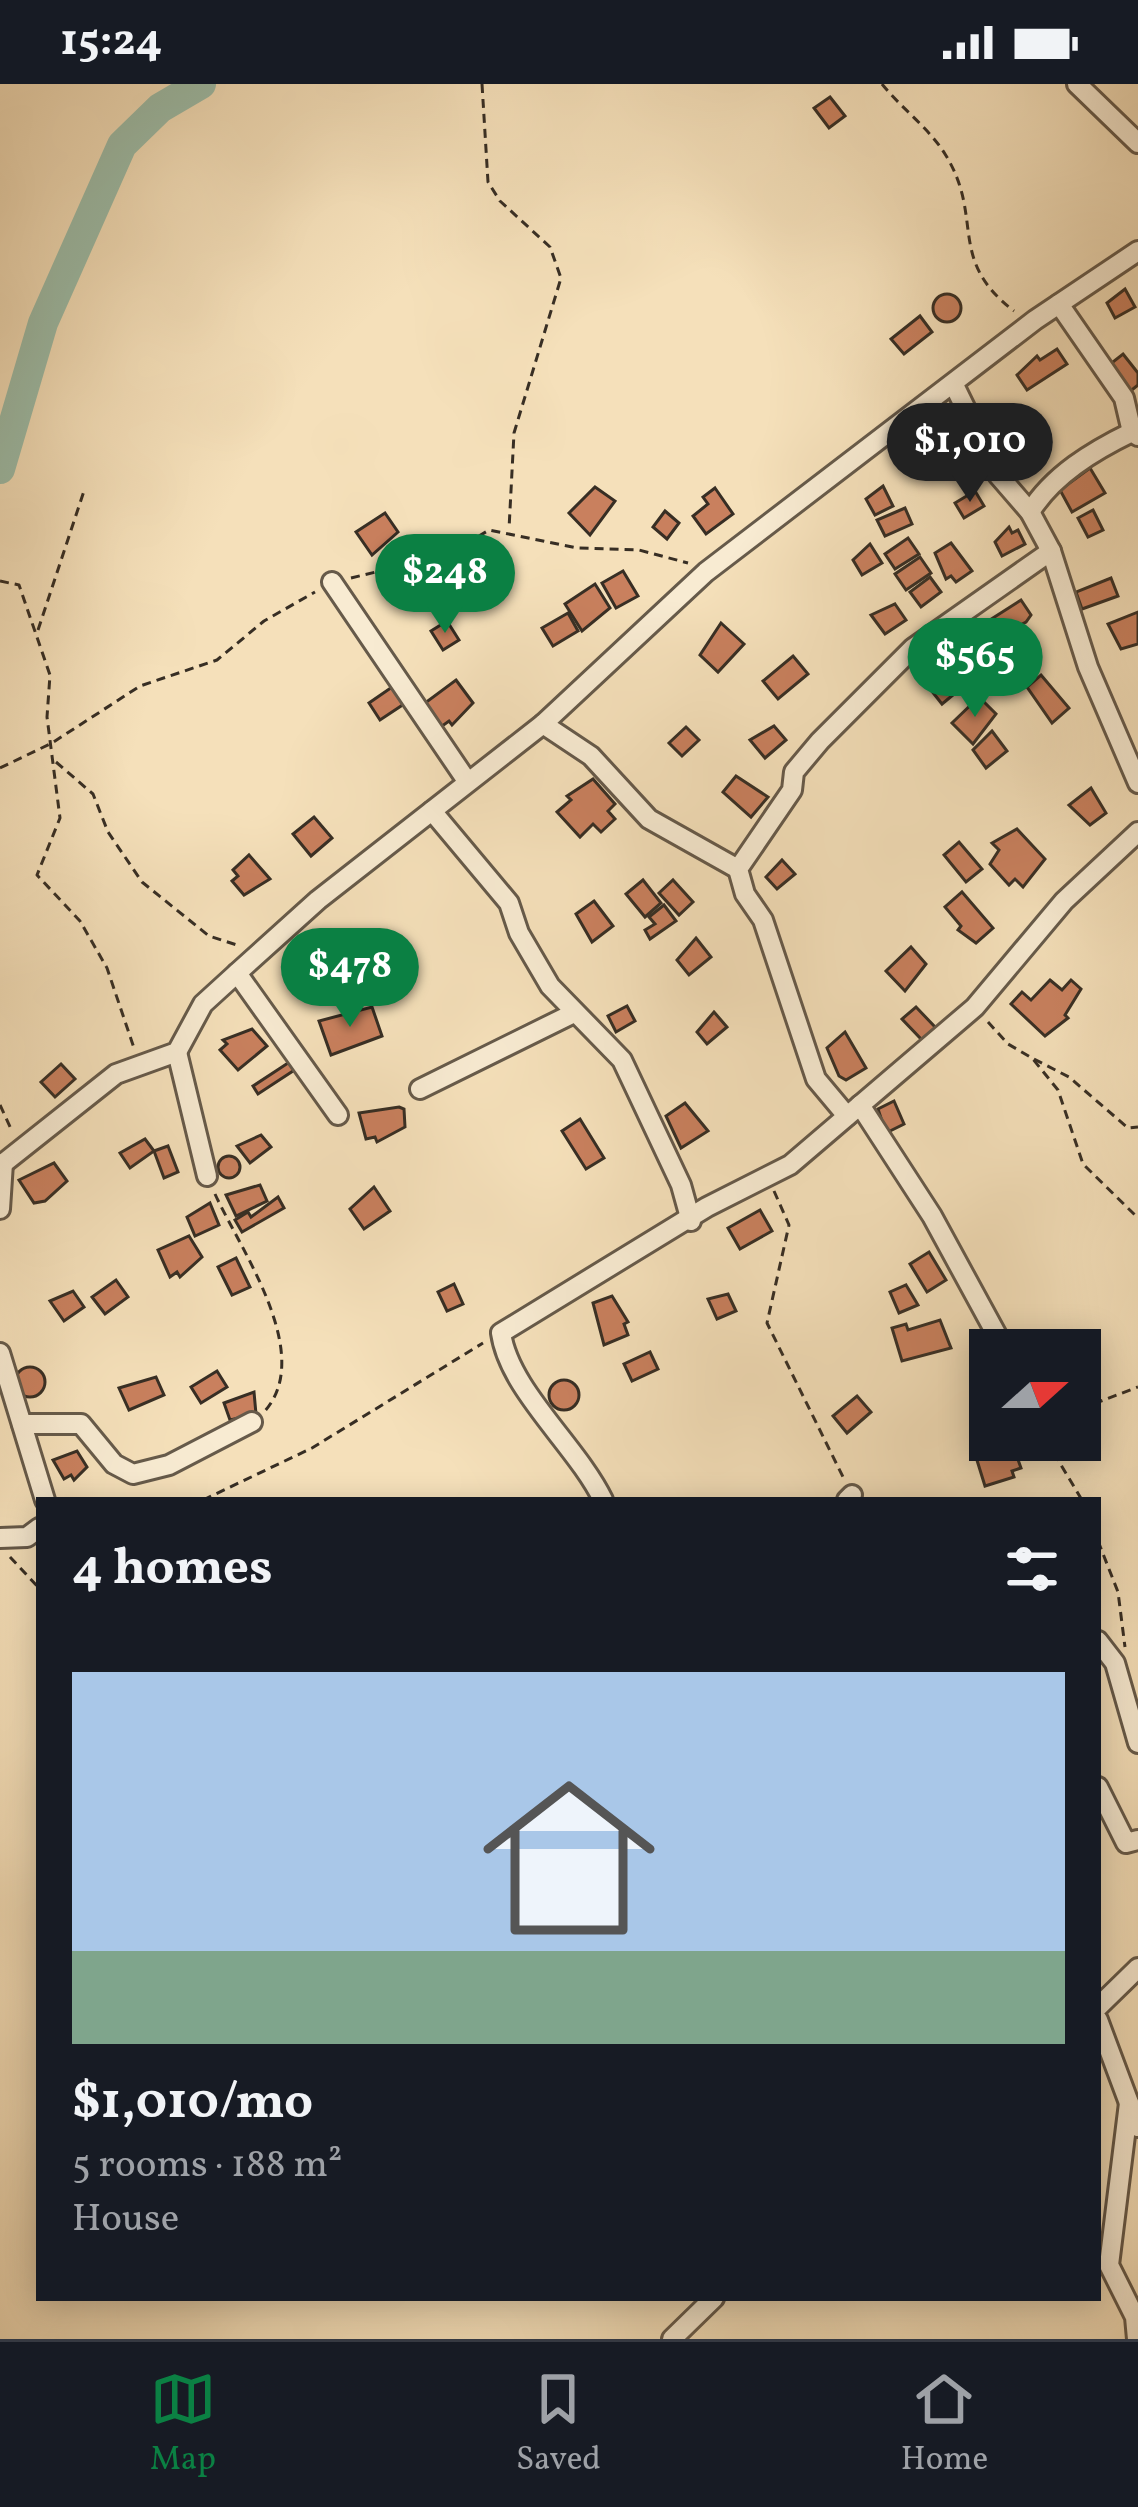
<!DOCTYPE html>
<html lang="en">
<head>
<meta charset="utf-8">
<style>
  :root { --surface:#171b24; --page:#242831; --text:#f1f3f6; --muted:#9ea1a6; --line:#363941; --accent:#0b8043 }
  body { margin:0; font-family:Vollkorn,serif; background:var(--page); color:var(--text); height:100vh; display:flex; flex-direction:column; font-size:45px; white-space:nowrap }
  * { box-sizing:border-box; margin:0 }
  p { font-size:39px; color:var(--muted) }
  .icon { flex:none; width:66px; height:66px; fill:none; stroke:currentColor; stroke-width:2; stroke-linecap:round; stroke-linejoin:round }
  .map { position:relative; flex:1; overflow:hidden }
  .drawer { position:absolute; left:36px; top:1413px; width:1065px; height:804px; display:flex; flex-direction:column; background:var(--surface); border-radius:0px; box-shadow:0 6px 30px #0003 }
  .drawer>* { flex:none }
  .needle { width:78px; rotate:69deg }
  .controls { position:absolute; left:969px; top:1245px; display:grid; gap:24px }
  .controls a { display:grid; place-items:center; width:132px; height:132px; border-radius:0px; background:var(--surface); box-shadow:0 6px 30px #0003; font-size:60px }
  .price { position:absolute; translate:-50% -102px; padding:0 27px; border-radius:42px; background:var(--accent); color:#fff; font-size:39px; line-height:78px; filter:drop-shadow(0 3px 6px #0008) }
  .price::after { content:''; position:absolute; left:50%; top:72px; width:36px; height:27px; margin-left:-18px; background:inherit; clip-path:polygon(0 0,100% 0,50% 100%) }
  .price.selected { background:#222; color:#fff }
  ul { padding:0; list-style:none }
  li { display:grid; align-content:center; gap:24px; height:636px; padding:0 36px }
  li+li { border-top:3px solid var(--line) }
  li span { display:grid; place-items:center; height:372px; border-radius:0px; color:#555 }
  li>.icon { margin-inline-start:auto }
  span .icon { width:216px; height:216px; fill:#fffc; stroke-width:1 }
  li b { font-size:51px }
  h2 { display:flex; justify-content:space-between; align-items:center; height:144px; padding:0 36px; font-size:51px }
  .status { display:flex; justify-content:space-between; align-items:center; height:84px; padding:0 60px; background:var(--surface); direction:ltr }
  .status svg { height:33px; fill:currentColor }
  .tab-bar { display:flex; justify-content:space-around; align-items:center; height:168px; border-top:3px solid var(--line); background:var(--surface); font-size:33px; color:var(--muted) }
  .tab-bar a { display:grid; justify-items:center; gap:6px }
  .tab-bar .selected { color:var(--accent) }
  .map>svg:first-child { display:block }
</style>
</head>
<body>
<div class="status"><b>15:24</b><svg viewBox="0 0 49 12"><path d="M0 12V9h3v3zM5 12V6h3v6zM10 12V3h3v9zM15 12V0h3v12zM26 1h20v11H26zM47 4h2v5h-2z"/></svg></div>
<div class="map">
<svg width="1138" height="2255" viewBox="0 0 1138 2255">
  <rect width="100%" height="100%" fill="#f5e0ba"/>
  <filter id="stains"><feTurbulence type="fractalNoise" baseFrequency=".00167" numOctaves="4"/><feColorMatrix values="0 0 0 0 .2 0 0 0 0 .09 0 0 0 0 .02 0 0 0 .5 -.17"/></filter>
  <radialGradient id="worn" r=".72"><stop offset=".6" stop-color="#630" stop-opacity="0"/><stop offset="1" stop-color="#630" stop-opacity=".3"/></radialGradient>
  <g fill="none" stroke-linecap="round" stroke-linejoin="round">
    <!-- river -->
    <polyline stroke="#9dbeaa" stroke-width="30" points="0,385 43,239 122,61 160,24 201,0"/>
  </g>
  <!-- building -->
  <g fill="#c9805e" stroke="#372e24" stroke-width="3">
    <polygon points="830,13 845,32 829,44 814,24"/>
    <polygon points="1125,205 1135,223 1115,234 1107,219"/>
    <circle cx="947" cy="224" r="14"/>
    <polygon points="920,232 932,248 904,270 891,255"/>
    <polygon points="1057,265 1067,280 1027,306 1017,291 1037,272 1040,276"/>
    <polygon points="1123,270 1138,289 1138,301 1128,309 1109,281"/>
    <polygon points="1025,325 1036,341 1011,359 999,343"/>
    <polygon points="1090,384 1105,409 1072,428 1060,406"/>
    <polygon points="883,402 893,422 875,431 866,415"/>
    <polygon points="595,403 615,417 590,451 569,429"/>
    <polygon points="715,404 733,430 706,450 693,432 708,420 703,413"/>
    <polygon points="975,407 984,422 964,434 955,419"/>
    <polygon points="905,424 912,440 885,452 877,436"/>
    <polygon points="1093,426 1103,446 1088,453 1078,434"/>
    <polygon points="665,427 679,439 667,455 653,443"/>
    <polygon points="385,429 398,448 372,471 356,448"/>
    <polygon points="1009,443 1012,449 1018,446 1025,460 1002,472 995,458"/>
    <polygon points="908,454 919,470 895,485 885,470"/>
    <polygon points="951,459 972,487 956,498 951,492 946,495 935,469"/>
    <polygon points="870,460 882,479 862,491 853,476"/>
    <polygon points="920,473 931,489 906,506 895,490"/>
    <polygon points="623,487 638,512 616,524 602,499"/>
    <polygon points="930,493 941,508 921,523 910,508"/>
    <polygon points="1111,494 1118,512 1082,525 1076,508"/>
    <polygon points="595,500 610,524 582,547 565,520"/>
    <polygon points="1021,516 1031,531 1026,538 991,556 982,541"/>
    <polygon points="895,520 906,536 885,550 871,531"/>
    <polygon points="1138,528 1138,560 1121,565 1108,540"/>
    <polygon points="568,529 578,547 553,562 542,544"/>
    <polygon points="447,537 459,556 443,566 431,547"/>
    <polygon points="721,539 744,560 718,588 700,571"/>
    <polygon points="1028,554 1038,564 1016,586 1006,575"/>
    <polygon points="963,564 982,587 942,620 923,596 934,587 931,583"/>
    <polygon points="793,572 808,590 778,615 763,597"/>
    <polygon points="1041,591 1069,624 1052,639 1027,603"/>
    <polygon points="456,596 473,619 452,641 449,637 438,645 421,622"/>
    <polygon points="395,601 407,618 380,636 369,619"/>
    <polygon points="979,613 996,630 973,660 952,639"/>
    <polygon points="774,642 786,656 765,674 750,656"/>
    <polygon points="686,643 699,656 682,672 669,659"/>
    <polygon points="992,647 1007,667 986,684 973,666"/>
    <polygon points="736,692 768,713 751,733 723,708"/>
    <polygon points="593,695 615,720 608,727 615,735 601,748 593,740 580,753 557,728 571,716 567,712"/>
    <polygon points="1091,704 1106,729 1090,741 1069,721"/>
    <polygon points="314,733 332,754 311,772 293,750"/>
    <polygon points="1017,745 1045,775 1023,803 1015,795 1009,801 990,780 999,766 992,759"/>
    <polygon points="959,758 982,785 966,798 944,771"/>
    <polygon points="249,771 270,795 244,811 232,797 238,792 233,786"/>
    <polygon points="782,776 795,790 777,805 766,793"/>
    <polygon points="643,796 661,819 645,833 626,810"/>
    <polygon points="673,796 693,818 679,831 659,809"/>
    <polygon points="962,808 993,844 976,859 958,846 961,842 945,823"/>
    <polygon points="594,817 613,842 592,858 576,830"/>
    <polygon points="664,821 676,837 650,855 645,846 655,840 649,833"/>
    <polygon points="696,854 711,873 689,891 677,876"/>
    <polygon points="911,863 926,880 905,907 886,887"/>
    <polygon points="1050,896 1062,906 1071,896 1081,905 1065,931 1068,934 1045,952 1011,920 1022,908 1031,916"/>
    <polygon points="627,922 635,937 616,948 608,932"/>
    <polygon points="372,923 382,952 331,971 319,937"/>
    <polygon points="916,923 936,944 923,957 902,935"/>
    <polygon points="714,928 727,943 707,960 697,948"/>
    <polygon points="252,945 267,962 238,986 220,966 227,960 223,956"/>
    <polygon points="845,948 866,984 846,996 839,992 827,964"/>
    <polygon points="291,977 296,985 258,1010 253,1002"/>
    <polygon points="61,980 75,995 55,1013 41,998"/>
    <polygon points="894,1017 904,1040 886,1049 878,1025"/>
    <polygon points="685,1019 708,1047 681,1064 666,1032"/>
    <polygon points="399,1023 404,1025 405,1043 377,1058 375,1053 366,1055 359,1029"/>
    <polygon points="580,1035 604,1074 586,1085 562,1047"/>
    <polygon points="261,1051 271,1063 250,1079 237,1062"/>
    <polygon points="145,1055 154,1067 130,1084 120,1069"/>
    <polygon points="168,1062 178,1088 164,1094 154,1067"/>
    <circle cx="229" cy="1083" r="11"/>
    <polygon points="54,1079 67,1097 45,1117 34,1119 19,1096"/>
    <polygon points="260,1101 267,1117 236,1132 226,1111"/>
    <polygon points="374,1103 390,1127 364,1145 350,1125"/>
    <polygon points="278,1113 284,1124 242,1148 235,1136 248,1128 251,1133"/>
    <polygon points="210,1119 219,1141 195,1152 187,1133"/>
    <polygon points="760,1126 772,1147 740,1165 728,1144"/>
    <polygon points="189,1152 202,1173 180,1193 177,1188 170,1193 158,1166"/>
    <polygon points="929,1168 946,1196 927,1208 910,1180"/>
    <polygon points="236,1174 250,1203 232,1211 218,1183"/>
    <polygon points="116,1196 128,1213 105,1230 92,1213"/>
    <polygon points="454,1200 463,1220 447,1227 438,1208"/>
    <polygon points="906,1201 918,1221 899,1229 890,1208"/>
    <polygon points="73,1207 84,1223 64,1237 50,1217"/>
    <polygon points="728,1210 736,1227 717,1235 708,1215"/>
    <polygon points="612,1212 628,1238 624,1240 628,1251 604,1261 593,1219"/>
    <polygon points="940,1236 951,1264 902,1277 892,1244 906,1240 908,1246"/>
    <polygon points="650,1268 658,1285 632,1297 624,1280"/>
    <circle cx="30" cy="1298" r="15"/>
    <polygon points="217,1287 227,1303 201,1319 191,1303"/>
    <polygon points="156,1293 164,1311 129,1326 119,1304"/>
    <circle cx="564" cy="1311" r="15"/>
    <polygon points="254,1308 256,1330 230,1336 224,1319"/>
    <polygon points="857,1312 871,1328 847,1349 833,1332"/>
    <polygon points="1000,1362 1016,1370 1021,1384 1012,1387 1014,1393 985,1402 976,1373"/>
    <polygon points="77,1367 87,1383 74,1396 71,1391 64,1395 53,1376"/>
  </g>
  <g fill="none" stroke-linecap="round" stroke-linejoin="round">
    <defs>
      <g id="minor">
        <polyline points="1077,0 1138,59"/>
        <polyline points="1059,220 1124,314 1132,348"/>
        <polyline points="954,301 998,391 1030,428 1051,467 1088,583 1138,699"/>
        <path d="M 1030,428 C 1053,391 1093,367 1132,348 L 1138,352"/>
        <polyline points="332,498 467,697"/>
        <polyline points="543,640 591,672 649,735 738,785"/>
        <polyline points="432,727 509,819 519,849 550,902 622,976 681,1101 691,1137"/>
        <polyline points="237,889 338,1031"/>
        <polyline points="177,968 207,1092"/>
        <polyline points="420,1005 574,929"/>
        <polyline points="860,1021 932,1132 1005,1266"/>
        <polyline points="847,1032 816,995 763,836 745,810 738,785 792,706 794,688 820,657 913,564 1051,467"/>
        <polyline points="0,1082 116,990 177,968 203,920 237,889 318,816 543,640 706,488 1035,236 1138,167"/>
        <polyline points="0,1125 3,1079"/>
        <polyline points="0,1269 45,1416"/>
        <polyline points="22,1340 81,1340 114,1380 133,1390 169,1381 252,1338"/>
        <path d="M 603,1416 C 577,1362 509,1306 501,1249 L 707,1123 L 790,1081 L 975,923 L 1064,817 L 1138,748"/>
        <polyline points="847,1416 852,1411"/>
        <polyline points="0,1454 27,1453 39,1444"/>
        <polyline points="1098,1557 1115,1579 1138,1659"/>
        <polyline points="1098,1703 1126,1759 1138,1756"/>
        <polyline points="1098,1923 1138,1884"/>
        <polyline points="1098,1936 1138,2043"/>
        <polyline points="1129,2019 1109,2181 1135,2233 1137,2255"/>
        <polyline points="672,2255 714,2214"/>
      </g>
    </defs>
    <!-- minor casing -->
    <use href="#minor" stroke="#665a4a" stroke-width="24"/>
    <!-- path -->
    <g stroke="#372e24" stroke-width="3" stroke-dasharray="9 6" stroke-linecap="butt">
      <polyline points="482,0 488,98 500,117 550,163 561,194 514,349 509,445"/>
      <path d="M 882,0 C 901,24 929,44 945,70 C 985,134 946,175 1014,227"/>
      <polyline points="351,494 447,471 489,446 577,464 639,466 688,479"/>
      <polyline points="0,497 19,501 50,591 47,633 60,734 37,791 80,837 107,884 135,967"/>
      <polyline points="38,546 84,407"/>
      <polyline points="56,678 93,710 108,748 142,798 209,852 237,861"/>
      <polyline points="0,684 52,659 140,602 217,576 264,537 315,508"/>
      <polyline points="988,938 1008,960 1032,974 1058,1006 1083,1080 1138,1134"/>
      <polyline points="1034,975 1069,993 1128,1044 1138,1043"/>
      <polyline points="0,1021 12,1047"/>
      <polyline points="774,1107 789,1141 767,1239 845,1397"/>
      <path d="M 215,1110 C 240,1165 316,1271 264,1328"/>
      <polyline points="1080,1325 1138,1303"/>
      <polyline points="1046,1356 1082,1416"/>
      <polyline points="203,1416 312,1364 483,1259"/>
      <polyline points="1098,1457 1118,1508 1125,1563"/>
      <polyline points="10,1473 39,1504"/>
    </g>
    <!-- minor -->
    <use href="#minor" stroke="#f8ebd2" stroke-width="18"/>
  </g>
  <rect width="100%" height="100%" filter="url(#stains)"/>
  <rect width="100%" height="100%" fill="url(#worn)"/>
</svg>
<div class="controls">
<a><svg class="needle" viewBox="-14 -14 28 28"><path d="M0-13l5 13h-10z" fill="#e53935"/><path d="M0 13l5-13h-10z" fill="#9ea1a6"/></svg></a>
</div>
<b class="price selected" style="left:970px;top:421px">$1,010</b>
<b class="price" style="left:445px;top:552px">$248</b>
<b class="price" style="left:975px;top:636px">$565</b>
<b class="price" style="left:350px;top:946px">$478</b>
<section class="drawer">
<h2>4 homes<svg class="icon" aria-label="filters" viewBox="0 0 24 24"><path d="M4 7h16M4 17h16"/><circle cx="9" cy="7" r="2"/><circle cx="15" cy="17" r="2"/></svg></h2>
<ul>
<li><span style="background:linear-gradient(#a9c7e8 75%,#7fa58c 0)"><svg class="icon" aria-label="home" viewBox="0 0 24 24"><path d="M3 11l9-7 9 7M6 9v11h12V9"/></svg></span><div><b>$1,010/mo</b><p>5 rooms · 188 m²</p><p>House</p></div></li>
</ul>
</section>
</div>
<nav class="tab-bar">
<a class="selected"><svg class="icon" aria-label="map" viewBox="0 0 24 24"><path d="M3 6l6-2 6 2 6-2v14l-6 2-6-2-6 2zM9 4v14M15 6v14"/></svg>Map</a>
<a><svg class="icon" aria-label="saved" viewBox="0 0 24 24"><path d="M7 4h10v16l-5-4-5 4z"/></svg>Saved</a>
<a><svg class="icon" aria-label="home" viewBox="0 0 24 24"><path d="M3 11l9-7 9 7M6 9v11h12V9"/></svg>Home</a>
</nav>
</body>
</html>
